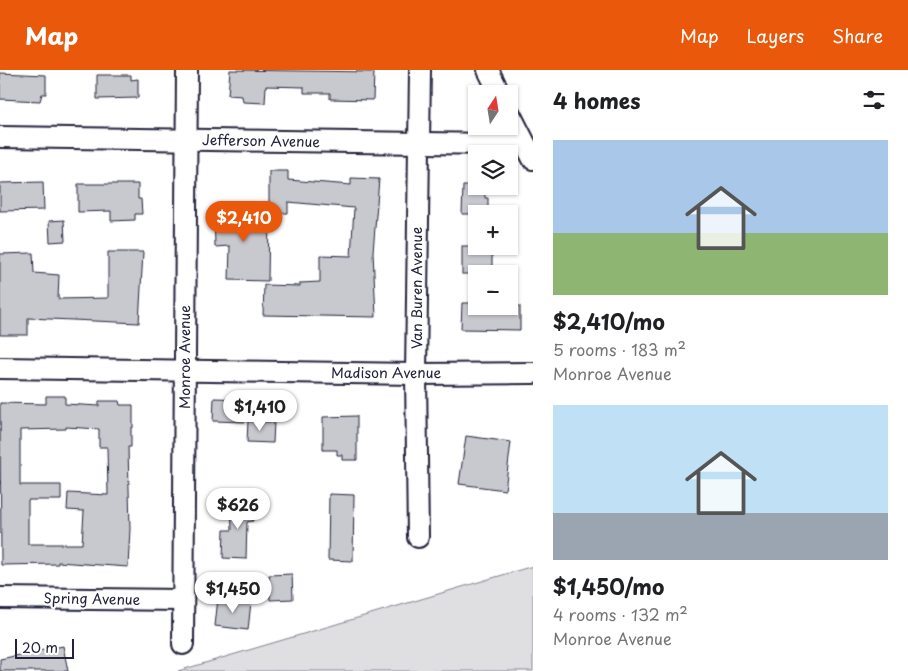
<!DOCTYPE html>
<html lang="en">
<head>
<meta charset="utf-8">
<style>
  :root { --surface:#fff; --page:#f6f6f6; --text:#202124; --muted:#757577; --accent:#ea580c }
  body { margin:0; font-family:"Playpen Sans",sans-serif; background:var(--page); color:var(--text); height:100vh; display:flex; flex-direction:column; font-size:19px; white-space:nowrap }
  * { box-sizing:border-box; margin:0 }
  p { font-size:16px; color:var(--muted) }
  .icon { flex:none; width:28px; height:28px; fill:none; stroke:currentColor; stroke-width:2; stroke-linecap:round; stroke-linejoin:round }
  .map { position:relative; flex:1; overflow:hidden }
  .drawer { display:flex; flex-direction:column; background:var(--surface); width:375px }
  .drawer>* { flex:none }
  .needle { width:32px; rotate:12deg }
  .tools { position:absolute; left:468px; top:15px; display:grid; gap:10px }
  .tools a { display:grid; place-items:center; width:50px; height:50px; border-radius:0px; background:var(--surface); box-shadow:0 1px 4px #0004; font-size:25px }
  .scale { position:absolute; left:15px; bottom:12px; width:59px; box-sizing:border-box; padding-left:5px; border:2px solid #22223b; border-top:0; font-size:14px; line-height:18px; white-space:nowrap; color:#22223b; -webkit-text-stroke:4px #fff; paint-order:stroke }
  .price { position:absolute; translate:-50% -42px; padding:0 11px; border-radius:18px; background:#fff; color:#222; font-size:16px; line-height:32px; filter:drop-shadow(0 1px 2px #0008) }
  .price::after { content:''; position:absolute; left:50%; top:30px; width:15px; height:11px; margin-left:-8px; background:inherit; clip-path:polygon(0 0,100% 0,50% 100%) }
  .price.on { background:var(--accent); color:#fff }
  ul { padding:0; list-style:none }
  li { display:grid; align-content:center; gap:10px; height:265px; padding:0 20px }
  li span { display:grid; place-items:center; height:155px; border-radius:0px; color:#555 }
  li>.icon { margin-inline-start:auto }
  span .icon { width:90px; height:90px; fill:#fffc; stroke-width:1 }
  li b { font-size:21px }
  h2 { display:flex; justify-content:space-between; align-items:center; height:60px; padding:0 20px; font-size:21px }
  header { display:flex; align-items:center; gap:30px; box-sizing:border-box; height:70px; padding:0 25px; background:var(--accent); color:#fff }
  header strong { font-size:24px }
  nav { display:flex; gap:28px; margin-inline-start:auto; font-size:18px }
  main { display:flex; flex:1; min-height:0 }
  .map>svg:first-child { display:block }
</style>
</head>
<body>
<header>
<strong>Map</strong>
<nav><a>Map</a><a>Layers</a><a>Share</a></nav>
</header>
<main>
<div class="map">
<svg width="533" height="601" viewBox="0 0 533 601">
  <rect width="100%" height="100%" fill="#fff"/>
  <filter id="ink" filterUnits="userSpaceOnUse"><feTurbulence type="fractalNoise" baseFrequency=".02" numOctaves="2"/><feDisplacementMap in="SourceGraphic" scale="10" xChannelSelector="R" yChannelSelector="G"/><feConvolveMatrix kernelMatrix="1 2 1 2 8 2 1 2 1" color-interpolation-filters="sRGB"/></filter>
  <g filter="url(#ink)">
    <!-- green -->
    <polygon fill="#dfdfe2" stroke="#80808e" points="533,496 533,601 178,601"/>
    <!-- building -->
    <g fill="#c8c8cf" stroke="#22223b" fill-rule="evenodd">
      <polygon points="230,0 374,2 373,30 330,29 330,23 304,23 304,17 266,16 265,33 243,32 242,26 228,25"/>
      <polygon points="0,3 46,5 46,24 42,24 40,31 0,29"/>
      <polygon points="97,5 131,5 131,10 138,9 138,28 97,29"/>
      <polygon points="269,101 288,101 288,110 351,115 351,108 379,109 373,182 376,247 263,245 264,215 300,216 300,213 320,212 320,185 351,186 354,138 288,132 288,143 269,143"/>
      <polygon points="43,112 44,140 0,141 0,113"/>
      <polygon points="78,114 138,114 138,129 141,129 142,144 135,144 135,150 111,151 111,141 78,142"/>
      <polygon points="463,116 485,116 485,128 488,128 488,144 462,144"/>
      <polygon points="214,136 237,136 237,146 269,146 268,211 229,210 230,176 215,177"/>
      <polygon points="64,150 65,171 50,172 49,151"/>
      <rect x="462" y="176" width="30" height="28"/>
      <polygon points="108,182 143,182 139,253 28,248 28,265 0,265 0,184 33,183 34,203 59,205 58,229 108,228"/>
      <polygon points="462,233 476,233 476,236 520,236 520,260 461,259"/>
      <path d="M 46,326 L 65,326 L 65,334 L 99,336 L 99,331 L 119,331 L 120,335 L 133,335 L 133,358 L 131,358 L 131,377 L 128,377 L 130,459 L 128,497 L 58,492 L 58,494 L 1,495 L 0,333 L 46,334 ZM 66,357 L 99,359 L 99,377 L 107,377 L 108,425 L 68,423 L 67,440 L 84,441 L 82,474 L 28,474 L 28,430 L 61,430 L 61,415 L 20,415 L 20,360 L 66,359 Z"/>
      <polygon points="214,328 246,329 245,352 213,351"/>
      <polygon points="357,346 357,390 342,390 342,385 337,385 337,380 323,380 323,347"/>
      <polygon points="248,351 274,352 273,373 247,372"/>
      <polygon points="466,366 511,372 505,420 459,414"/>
      <polygon points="329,424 354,425 353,491 328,490"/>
      <polygon points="231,430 253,430 253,451 247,452 246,489 223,488 224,460 232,460"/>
      <polygon points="292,504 293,529 270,530 269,505"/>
      <polygon points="218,528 251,532 248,560 215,556"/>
      <polygon points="63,576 68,601 0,601 0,589"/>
    </g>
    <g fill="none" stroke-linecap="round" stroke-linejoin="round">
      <defs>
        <g id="minor">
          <polyline points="488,0 500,24"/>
          <polyline points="509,42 533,89"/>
          <polyline points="0,67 494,74 522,69"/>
          <polyline points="0,298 416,304 533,303"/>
          <polyline points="418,467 416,304 420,0"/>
          <polyline points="0,528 183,530"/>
          <polyline points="183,574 187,0"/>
        </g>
      </defs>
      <!-- minor casing -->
      <use href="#minor" stroke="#22223b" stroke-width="24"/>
      <!-- minor -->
      <use href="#minor" stroke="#fff" stroke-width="20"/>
    </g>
  </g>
  <g text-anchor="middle" stroke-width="4" stroke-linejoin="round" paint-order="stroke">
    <!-- street labels -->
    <g font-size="14" fill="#22223b" stroke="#fff">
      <text transform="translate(261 71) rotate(1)" y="5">Jefferson Avenue</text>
      <text transform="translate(417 218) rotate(-90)" y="5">Van Buren Avenue</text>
      <text transform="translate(185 287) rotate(-90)" y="5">Monroe Avenue</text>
      <text x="386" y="308">Madison Avenue</text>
      <text transform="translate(92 529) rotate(1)" y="5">Spring Avenue</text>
    </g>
  </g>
</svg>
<div class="tools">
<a><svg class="needle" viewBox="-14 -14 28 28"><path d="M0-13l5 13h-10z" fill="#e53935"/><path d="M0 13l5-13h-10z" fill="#757577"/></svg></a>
<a><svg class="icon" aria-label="layers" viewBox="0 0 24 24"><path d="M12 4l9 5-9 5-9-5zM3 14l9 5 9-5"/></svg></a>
<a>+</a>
<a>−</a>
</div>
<div class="scale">20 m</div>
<b class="price on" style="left:244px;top:173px">$2,410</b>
<b class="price" style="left:260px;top:362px">$1,410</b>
<b class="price" style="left:238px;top:460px">$626</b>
<b class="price" style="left:233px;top:544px">$1,450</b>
</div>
<section class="drawer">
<h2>4 homes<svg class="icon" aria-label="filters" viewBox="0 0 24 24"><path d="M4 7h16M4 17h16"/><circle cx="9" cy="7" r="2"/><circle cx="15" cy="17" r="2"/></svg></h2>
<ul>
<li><span style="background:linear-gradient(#a9c7e8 60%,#8fb573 0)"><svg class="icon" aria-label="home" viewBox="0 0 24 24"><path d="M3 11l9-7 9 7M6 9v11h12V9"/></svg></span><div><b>$2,410/mo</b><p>5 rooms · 183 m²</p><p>Monroe Avenue</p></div></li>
<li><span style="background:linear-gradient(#bfe0f5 70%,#9aa5b1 0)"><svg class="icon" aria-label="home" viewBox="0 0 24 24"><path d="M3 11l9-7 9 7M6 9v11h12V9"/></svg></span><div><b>$1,450/mo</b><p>4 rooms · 132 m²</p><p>Monroe Avenue</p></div></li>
</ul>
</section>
</main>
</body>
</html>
